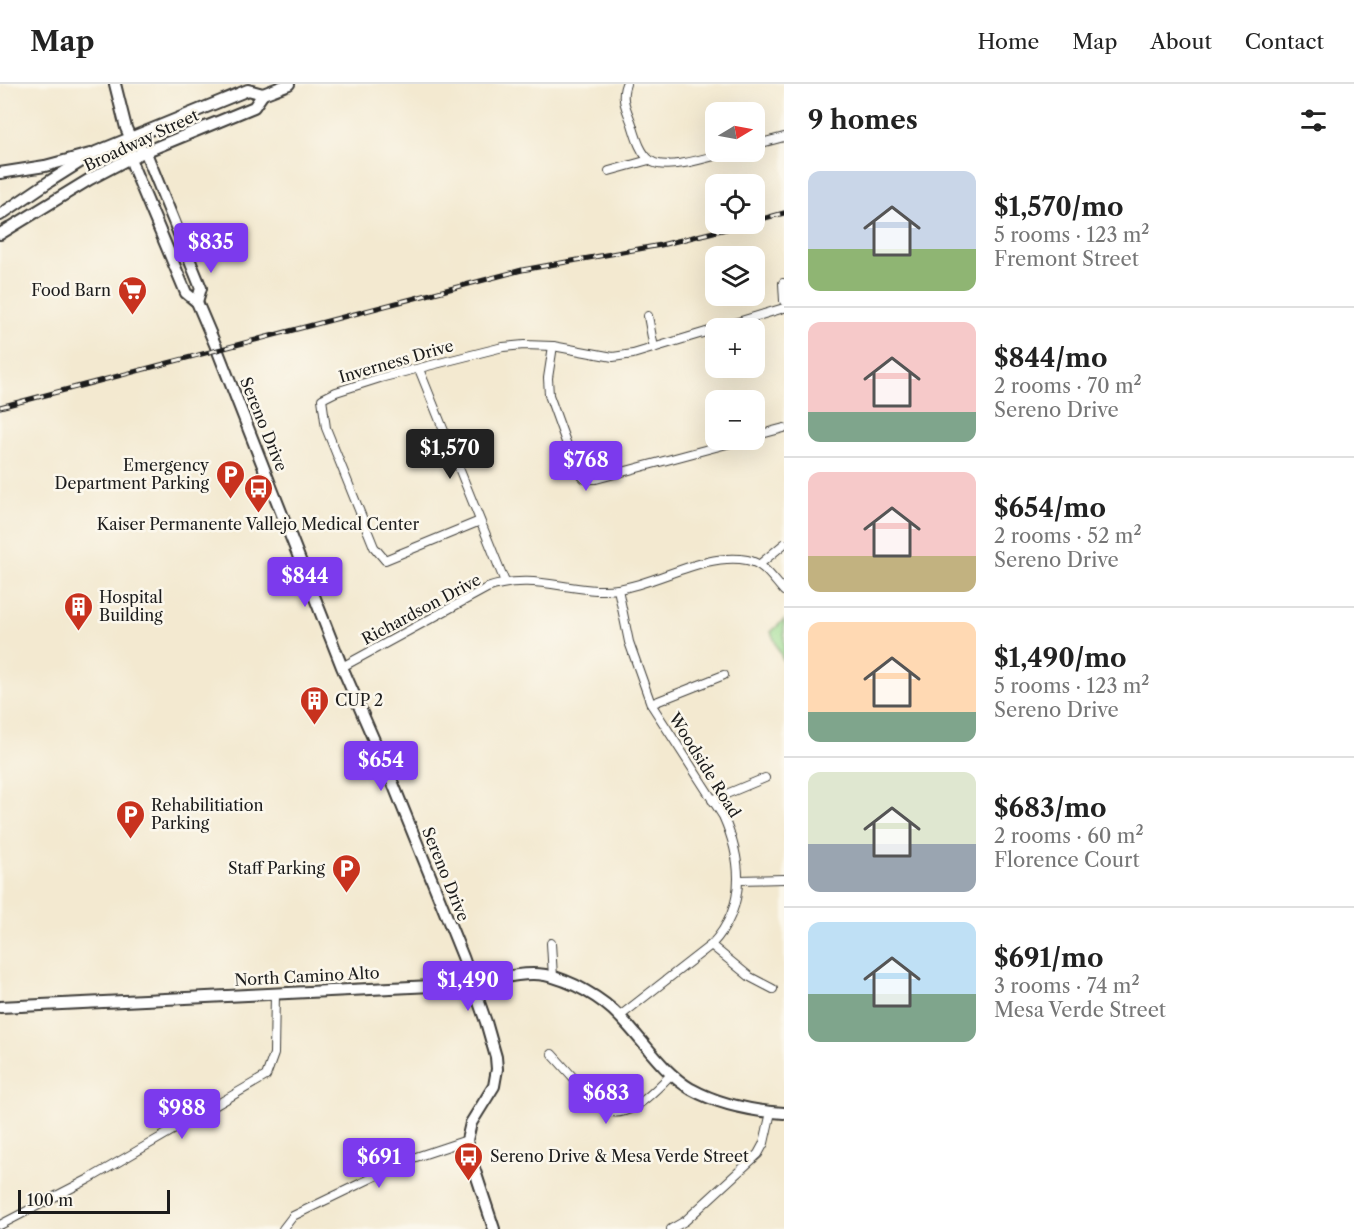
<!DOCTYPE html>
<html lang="en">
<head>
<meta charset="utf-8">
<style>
  :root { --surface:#fff; --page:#f6f6f6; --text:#222; --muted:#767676; --line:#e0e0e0; --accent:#7c3aed }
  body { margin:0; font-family:"Libre Caslon Text",serif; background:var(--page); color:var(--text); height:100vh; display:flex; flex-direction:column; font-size:22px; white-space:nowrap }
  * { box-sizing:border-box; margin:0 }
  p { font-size:20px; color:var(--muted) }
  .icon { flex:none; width:33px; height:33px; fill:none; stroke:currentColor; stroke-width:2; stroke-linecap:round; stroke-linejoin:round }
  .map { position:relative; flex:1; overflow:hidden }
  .drawer { display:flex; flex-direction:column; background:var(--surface); width:570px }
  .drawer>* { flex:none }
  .needle { width:39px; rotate:80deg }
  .buttons { position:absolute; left:705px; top:18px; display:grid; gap:12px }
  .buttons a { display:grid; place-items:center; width:60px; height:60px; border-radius:12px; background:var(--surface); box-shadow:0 6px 24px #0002; font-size:30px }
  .scale { position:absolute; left:18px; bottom:15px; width:152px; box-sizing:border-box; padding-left:6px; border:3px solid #1c1c1c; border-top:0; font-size:16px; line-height:21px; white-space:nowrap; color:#1c1c1c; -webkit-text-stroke:4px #fbf7ec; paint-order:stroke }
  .price { position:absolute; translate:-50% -51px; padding:0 14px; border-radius:6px; background:var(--accent); color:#fff; font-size:20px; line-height:39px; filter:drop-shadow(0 2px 3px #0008) }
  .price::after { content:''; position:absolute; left:50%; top:36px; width:18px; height:14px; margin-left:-9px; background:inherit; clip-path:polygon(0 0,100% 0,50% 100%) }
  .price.on { background:#222; color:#fff }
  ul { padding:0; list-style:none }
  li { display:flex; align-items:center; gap:18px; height:150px; padding:0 24px }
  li+li { border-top:2px solid var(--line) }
  li span { display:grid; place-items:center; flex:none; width:168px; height:120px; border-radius:12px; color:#555 }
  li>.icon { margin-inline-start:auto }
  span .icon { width:72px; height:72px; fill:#fffc; stroke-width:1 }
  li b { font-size:26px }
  h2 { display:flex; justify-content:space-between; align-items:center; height:72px; padding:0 24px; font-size:26px }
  header { display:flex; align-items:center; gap:36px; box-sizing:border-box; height:84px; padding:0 30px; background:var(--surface); border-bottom:2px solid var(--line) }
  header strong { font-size:28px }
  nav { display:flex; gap:33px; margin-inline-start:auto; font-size:21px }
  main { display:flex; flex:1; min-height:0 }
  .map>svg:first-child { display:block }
</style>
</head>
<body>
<header>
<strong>Map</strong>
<nav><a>Home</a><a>Map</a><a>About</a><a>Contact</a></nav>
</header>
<main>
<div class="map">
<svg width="784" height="1145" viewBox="0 0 784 1145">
  <rect width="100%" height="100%" fill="#fbf7ec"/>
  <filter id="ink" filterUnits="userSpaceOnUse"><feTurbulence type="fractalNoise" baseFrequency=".0167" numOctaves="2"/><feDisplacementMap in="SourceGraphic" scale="12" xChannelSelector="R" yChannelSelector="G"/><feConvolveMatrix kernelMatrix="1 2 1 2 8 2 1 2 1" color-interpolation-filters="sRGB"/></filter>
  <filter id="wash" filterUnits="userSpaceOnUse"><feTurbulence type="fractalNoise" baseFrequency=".008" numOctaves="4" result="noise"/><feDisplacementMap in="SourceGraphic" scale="24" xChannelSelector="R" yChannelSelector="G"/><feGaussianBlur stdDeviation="1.35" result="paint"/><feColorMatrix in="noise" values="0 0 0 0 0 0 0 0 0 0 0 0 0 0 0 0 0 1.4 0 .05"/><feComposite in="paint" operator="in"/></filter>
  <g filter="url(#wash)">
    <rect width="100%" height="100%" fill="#f3e9d0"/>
    <!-- green -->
    <polygon fill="#9bdb91" stroke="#5c7c56" stroke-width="1.5" points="784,536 784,579 771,548"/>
  </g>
  <g filter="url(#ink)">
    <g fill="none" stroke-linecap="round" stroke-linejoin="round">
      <defs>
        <g id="minor">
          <path d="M 626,0 C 620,15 627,26 632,40 C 636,53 640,69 651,77 C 665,88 713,72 729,68"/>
          <polyline points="754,61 784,53"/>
          <polyline points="609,87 649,76"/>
          <polyline points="783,199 784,217"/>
          <polyline points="648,232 654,264"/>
          <polyline points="718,244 784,224"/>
          <polyline points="553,262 548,294 549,311 576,386 585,395 596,395 742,356"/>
          <polyline points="419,285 505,498"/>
          <polyline points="754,352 784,344"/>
          <polyline points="480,437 385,476 374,463 326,344 322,315 336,308 380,294 503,263 524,261 553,262 613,273 633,270 716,245"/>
          <polyline points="760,480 784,460"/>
          <path d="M 618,505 L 629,558 L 651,620 L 723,732 C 743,777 747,823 711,861 L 620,932"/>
          <path d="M 342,583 L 487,504 C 536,487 572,511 618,505 C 659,499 705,468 747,476 C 764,479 773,495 784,507"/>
          <polyline points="651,620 724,591"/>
          <polyline points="712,716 765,694"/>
          <polyline points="738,796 784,795"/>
          <polyline points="551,859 553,893"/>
          <polyline points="711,861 750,893 773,905"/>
          <path d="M 552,970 L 600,1023 C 627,1042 654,1006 672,990"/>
          <polyline points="0,1141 89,1095 266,992 274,970 275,909"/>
          <polyline points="283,1145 293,1132 413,1074 467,1056"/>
          <polyline points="671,1145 685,1137 758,1070 764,1059 771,1028"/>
        </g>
        <g id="tertiary">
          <polyline points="115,0 126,44 130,53 146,69 201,204 197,218"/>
          <polyline points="130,53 130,74 134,85 186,209 197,218 217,265 342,583 394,702 463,873 486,938 496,973 497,985 494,1002 471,1039 467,1056 470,1072 494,1145"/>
          <polyline points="0,89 45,82 90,70"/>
          <path d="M 0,923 L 473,900 C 495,896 522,887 545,891 C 571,896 602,914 620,933 C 644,957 662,988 691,1005 C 720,1021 752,1027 784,1029"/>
        </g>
        <g id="secondary">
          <polyline points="0,131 50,97 96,68 248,6 263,10 289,0"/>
          <polyline points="0,150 90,95 130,74 254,23 263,10"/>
        </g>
      </defs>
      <!-- minor casing -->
      <use href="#minor" stroke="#3c3b37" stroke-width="10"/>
      <!-- tertiary casing -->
      <use href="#tertiary" stroke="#3c3b37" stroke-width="14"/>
      <!-- secondary casing -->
      <use href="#secondary" stroke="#3c3b37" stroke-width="14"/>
      <!-- minor -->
      <use href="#minor" stroke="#fff" stroke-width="8"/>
      <!-- tertiary -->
      <use href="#tertiary" stroke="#fff" stroke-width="10"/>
      <!-- secondary -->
      <use href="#secondary" stroke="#fff" stroke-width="10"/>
      <defs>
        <g id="rail">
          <polyline points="754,137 784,129"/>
          <polyline points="0,323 522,186 661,161 746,140"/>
        </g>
      </defs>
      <!-- rail casing -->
      <use href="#rail" stroke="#1c1c1c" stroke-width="5"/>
      <!-- rail -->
      <use href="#rail" stroke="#fbf7ec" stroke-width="3" stroke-dasharray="9" stroke-linecap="butt"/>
    </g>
  </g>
  <!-- icons -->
  <defs>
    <symbol id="supermarket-pin" viewBox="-11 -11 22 30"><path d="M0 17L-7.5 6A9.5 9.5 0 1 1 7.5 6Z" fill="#c8321e" stroke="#fbf7ec"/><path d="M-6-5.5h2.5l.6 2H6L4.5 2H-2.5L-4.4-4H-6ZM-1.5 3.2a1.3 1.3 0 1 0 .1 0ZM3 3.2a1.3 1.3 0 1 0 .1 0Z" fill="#fff"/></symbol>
    <symbol id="parking-pin" viewBox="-11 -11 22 30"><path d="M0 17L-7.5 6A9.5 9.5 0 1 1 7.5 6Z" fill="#c8321e" stroke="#fbf7ec"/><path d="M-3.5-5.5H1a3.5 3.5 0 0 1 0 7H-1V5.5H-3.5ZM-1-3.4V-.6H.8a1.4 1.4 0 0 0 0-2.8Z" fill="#fff"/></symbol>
    <symbol id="bus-pin" viewBox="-11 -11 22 30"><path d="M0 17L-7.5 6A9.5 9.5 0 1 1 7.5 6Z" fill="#c8321e" stroke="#fbf7ec"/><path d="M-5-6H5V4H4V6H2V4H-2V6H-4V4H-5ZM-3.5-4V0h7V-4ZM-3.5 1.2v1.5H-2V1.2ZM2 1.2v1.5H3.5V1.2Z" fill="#fff"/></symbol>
    <symbol id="building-pin" viewBox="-11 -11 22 30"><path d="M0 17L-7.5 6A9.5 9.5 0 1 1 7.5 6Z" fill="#c8321e" stroke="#fbf7ec"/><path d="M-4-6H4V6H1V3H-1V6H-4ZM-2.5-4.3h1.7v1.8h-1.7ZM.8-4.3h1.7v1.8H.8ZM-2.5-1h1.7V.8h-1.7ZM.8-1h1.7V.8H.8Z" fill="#fff"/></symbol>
  </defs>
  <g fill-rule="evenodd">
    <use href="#supermarket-pin" x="116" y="190" width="33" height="45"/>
    <use href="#parking-pin" x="214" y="374" width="33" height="45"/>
    <use href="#bus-pin" x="242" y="388" width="33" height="45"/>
    <use href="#building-pin" x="62" y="506" width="33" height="45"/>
    <use href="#building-pin" x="298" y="600" width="33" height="45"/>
    <use href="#parking-pin" x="114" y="714" width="33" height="45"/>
    <use href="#parking-pin" x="330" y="768" width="33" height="45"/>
    <use href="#bus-pin" x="452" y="1056" width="33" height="45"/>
  </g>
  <g text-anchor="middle" stroke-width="5" stroke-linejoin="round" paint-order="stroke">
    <!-- street labels -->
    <g font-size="16" fill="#1c1c1c" stroke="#fbf7ec">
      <text transform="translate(141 56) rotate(-25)" y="6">Broadway Street</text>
      <text transform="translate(396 277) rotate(-16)" y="6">Inverness Drive</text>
      <text transform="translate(264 340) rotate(68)" y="6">Sereno Drive</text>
      <text transform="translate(421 525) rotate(-28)" y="6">Richardson Drive</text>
      <text transform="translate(705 681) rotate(58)" y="6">Woodside Road</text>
      <text transform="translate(446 790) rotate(68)" y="6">Sereno Drive</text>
      <text transform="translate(307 892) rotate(-3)" y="6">North Camino Alto</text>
    </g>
    <!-- poi labels -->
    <g font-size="16" fill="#1c1c1c" stroke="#fbf7ec" text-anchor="start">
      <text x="111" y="212" text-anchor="end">Food Barn</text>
      <text x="209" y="387" text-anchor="end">Emergency<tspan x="209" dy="18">Department Parking</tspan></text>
      <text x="258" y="446" text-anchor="middle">Kaiser Permanente Vallejo Medical Center</text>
      <text x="99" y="519">Hospital<tspan x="99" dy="18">Building</tspan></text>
      <text x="335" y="622">CUP 2</text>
      <text x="151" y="727">Rehabilitiation<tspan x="151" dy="18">Parking</tspan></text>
      <text x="325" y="790" text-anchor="end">Staff Parking</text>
      <text x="490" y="1078">Sereno Drive &amp; Mesa Verde Street</text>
    </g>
  </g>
</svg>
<div class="buttons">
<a><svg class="needle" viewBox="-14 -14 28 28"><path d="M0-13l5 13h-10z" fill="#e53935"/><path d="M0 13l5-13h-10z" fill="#767676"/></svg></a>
<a><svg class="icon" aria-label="locate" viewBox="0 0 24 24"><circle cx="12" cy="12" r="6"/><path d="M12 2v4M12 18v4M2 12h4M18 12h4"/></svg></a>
<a><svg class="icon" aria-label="layers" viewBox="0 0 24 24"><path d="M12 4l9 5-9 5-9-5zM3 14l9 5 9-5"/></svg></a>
<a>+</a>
<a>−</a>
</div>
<div class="scale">100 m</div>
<b class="price" style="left:211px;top:190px">$835</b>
<b class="price on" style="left:450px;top:396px">$1,570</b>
<b class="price" style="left:586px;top:408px">$768</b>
<b class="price" style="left:305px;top:524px">$844</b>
<b class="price" style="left:381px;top:708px">$654</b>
<b class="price" style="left:468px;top:928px">$1,490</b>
<b class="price" style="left:606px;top:1041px">$683</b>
<b class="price" style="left:182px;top:1056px">$988</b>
<b class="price" style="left:379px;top:1105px">$691</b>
</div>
<section class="drawer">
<h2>9 homes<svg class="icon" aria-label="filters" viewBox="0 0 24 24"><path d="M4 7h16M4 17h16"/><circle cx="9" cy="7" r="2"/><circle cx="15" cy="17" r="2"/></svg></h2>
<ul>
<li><span style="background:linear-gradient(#c9d6e8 65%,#8fb573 0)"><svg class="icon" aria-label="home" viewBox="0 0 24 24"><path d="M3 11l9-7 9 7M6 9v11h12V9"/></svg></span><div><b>$1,570/mo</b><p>5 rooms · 123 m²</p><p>Fremont Street</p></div></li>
<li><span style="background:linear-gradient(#f6c9c9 75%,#7fa58c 0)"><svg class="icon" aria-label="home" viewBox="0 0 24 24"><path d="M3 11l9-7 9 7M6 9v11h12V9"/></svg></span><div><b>$844/mo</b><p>2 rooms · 70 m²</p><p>Sereno Drive</p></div></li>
<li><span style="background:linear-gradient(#f6c9c9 70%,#c2b280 0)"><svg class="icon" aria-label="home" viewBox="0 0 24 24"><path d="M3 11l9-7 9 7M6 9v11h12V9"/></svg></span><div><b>$654/mo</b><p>2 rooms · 52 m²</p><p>Sereno Drive</p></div></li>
<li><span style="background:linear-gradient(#ffd9b3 75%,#7fa58c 0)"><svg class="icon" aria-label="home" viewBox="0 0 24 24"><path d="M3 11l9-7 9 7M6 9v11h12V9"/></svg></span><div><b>$1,490/mo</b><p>5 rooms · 123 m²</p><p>Sereno Drive</p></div></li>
<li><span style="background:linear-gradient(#dfe7d0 60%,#9aa5b1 0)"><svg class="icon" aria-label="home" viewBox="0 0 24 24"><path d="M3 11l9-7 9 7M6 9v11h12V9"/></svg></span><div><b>$683/mo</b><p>2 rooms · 60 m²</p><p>Florence Court</p></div></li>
<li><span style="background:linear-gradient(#bfe0f5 60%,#7fa58c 0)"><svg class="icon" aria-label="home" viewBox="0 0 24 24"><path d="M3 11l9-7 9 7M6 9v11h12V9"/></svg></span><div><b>$691/mo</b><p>3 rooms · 74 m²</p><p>Mesa Verde Street</p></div></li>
</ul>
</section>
</main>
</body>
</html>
